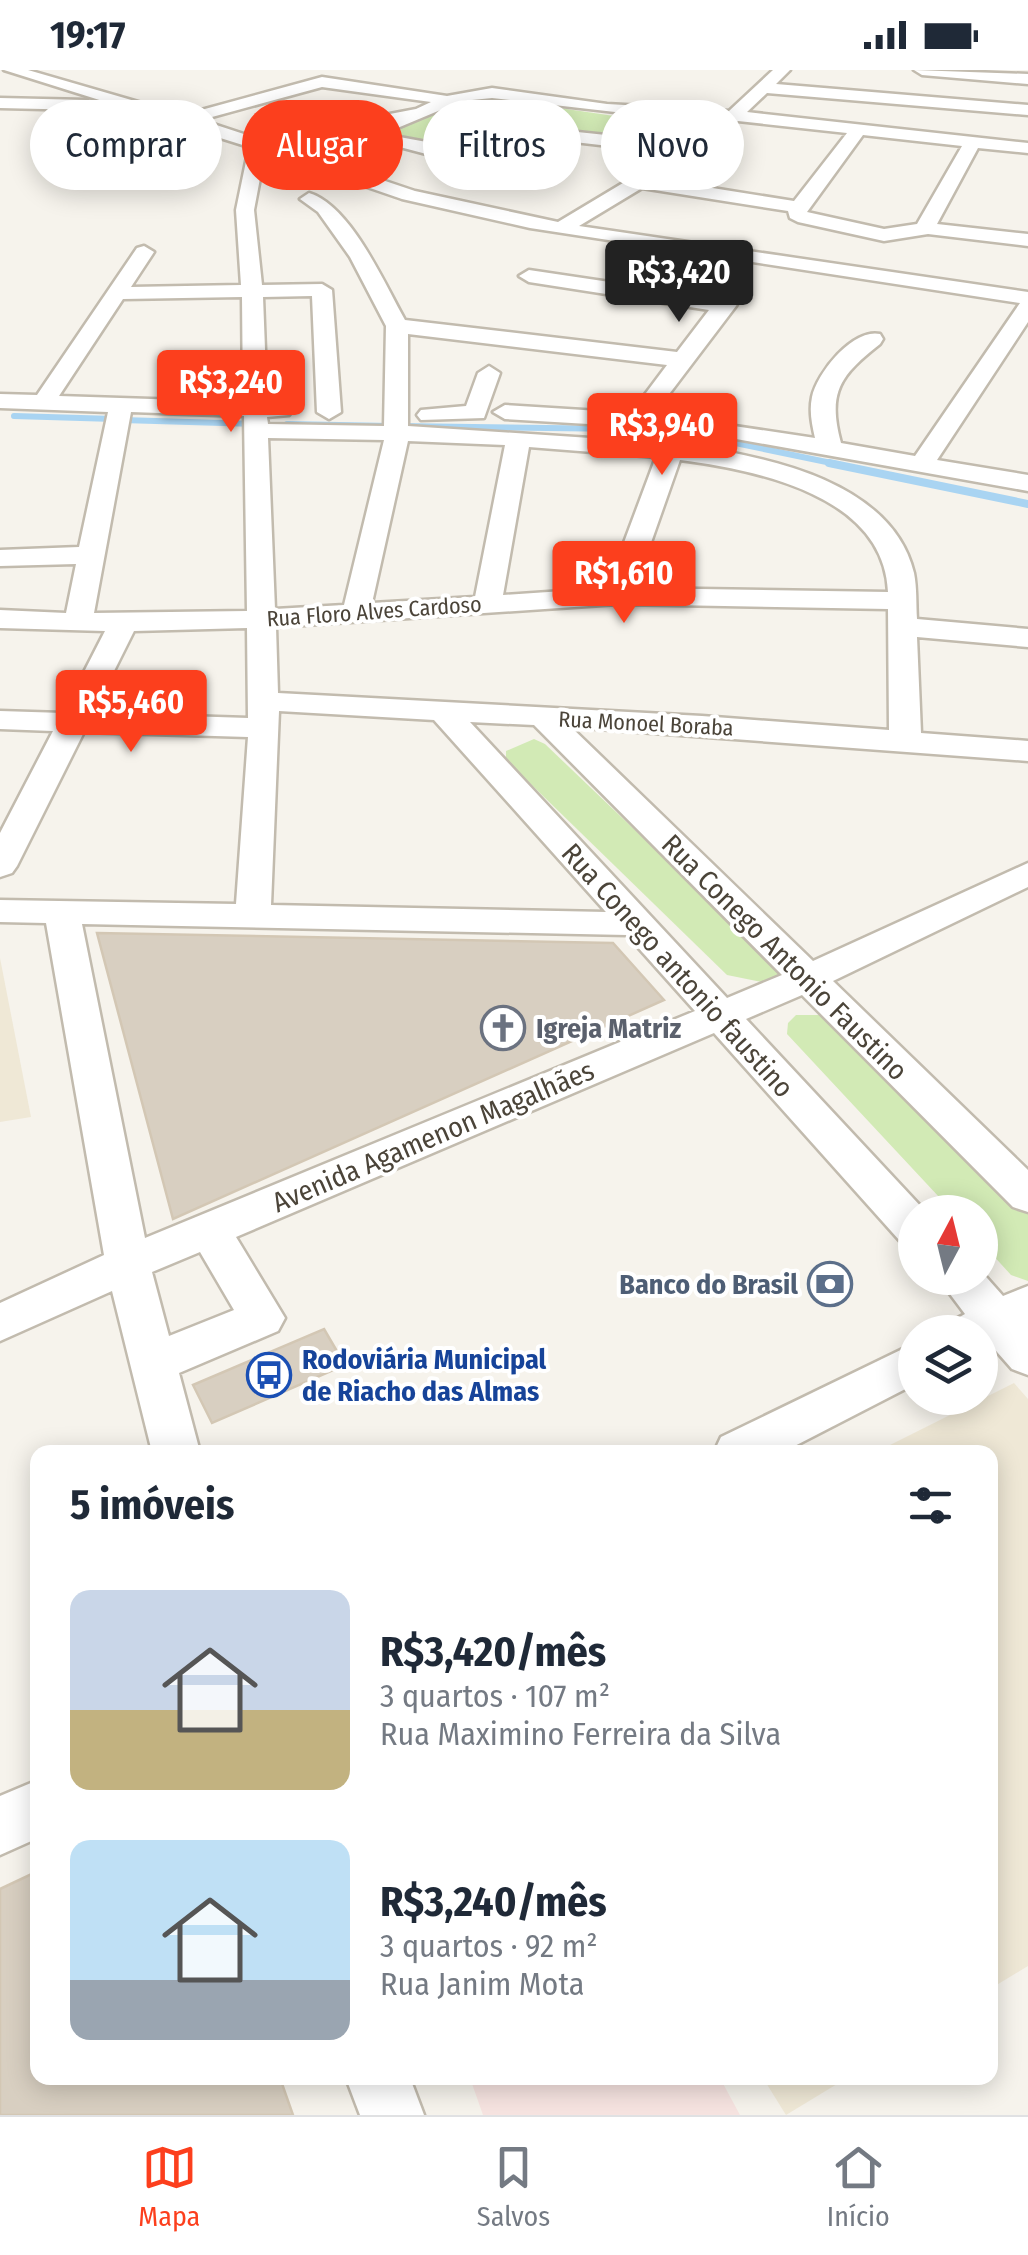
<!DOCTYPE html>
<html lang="pt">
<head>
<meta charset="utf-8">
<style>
  :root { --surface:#fff; --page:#f2f2f3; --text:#1f2937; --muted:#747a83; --line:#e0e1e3; --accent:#fc3f1d }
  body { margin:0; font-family:"Fira Sans Condensed",sans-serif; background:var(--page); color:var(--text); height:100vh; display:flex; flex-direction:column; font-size:38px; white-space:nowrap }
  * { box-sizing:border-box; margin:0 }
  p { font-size:32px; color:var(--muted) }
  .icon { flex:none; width:55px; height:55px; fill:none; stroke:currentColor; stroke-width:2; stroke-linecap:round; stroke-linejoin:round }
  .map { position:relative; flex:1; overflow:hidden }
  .details { position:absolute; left:30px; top:1375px; width:968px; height:640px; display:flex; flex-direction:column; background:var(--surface); border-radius:20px; box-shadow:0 5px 25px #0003 }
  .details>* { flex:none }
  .banner { position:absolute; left:30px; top:30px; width:970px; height:90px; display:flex; gap:20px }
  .needle { width:65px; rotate:7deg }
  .buttons { position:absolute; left:898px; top:1125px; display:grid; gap:20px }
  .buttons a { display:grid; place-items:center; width:100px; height:100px; border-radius:50%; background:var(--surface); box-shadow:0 5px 25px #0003; font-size:50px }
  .price { position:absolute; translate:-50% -85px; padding:0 22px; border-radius:10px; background:var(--accent); color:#fff; font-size:32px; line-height:65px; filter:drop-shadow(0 2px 5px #0008) }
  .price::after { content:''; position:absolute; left:50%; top:60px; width:30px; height:22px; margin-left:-15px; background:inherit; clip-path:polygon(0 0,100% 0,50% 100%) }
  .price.active { background:#222; color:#fff }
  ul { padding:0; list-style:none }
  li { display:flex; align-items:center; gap:30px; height:250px; padding:0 40px }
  li span { display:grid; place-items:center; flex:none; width:280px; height:200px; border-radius:20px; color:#555 }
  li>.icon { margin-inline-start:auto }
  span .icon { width:120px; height:120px; fill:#fffc; stroke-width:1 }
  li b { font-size:42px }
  h2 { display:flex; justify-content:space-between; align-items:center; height:120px; padding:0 40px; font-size:42px }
  .pill { padding:0 35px; border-radius:45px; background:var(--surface); box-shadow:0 5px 25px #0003; font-size:35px; line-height:90px }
  .pill.active { background:var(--accent); color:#fff }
  .status { display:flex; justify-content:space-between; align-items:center; height:70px; padding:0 50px; background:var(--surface); direction:ltr }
  .status svg { height:28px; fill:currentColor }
  .dock { display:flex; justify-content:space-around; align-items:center; height:140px; border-top:2px solid var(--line); background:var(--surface); font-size:28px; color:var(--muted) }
  .dock a { display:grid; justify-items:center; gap:5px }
  .dock .active { color:var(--accent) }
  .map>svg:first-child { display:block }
</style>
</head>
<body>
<div class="status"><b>19:17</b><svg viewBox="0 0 49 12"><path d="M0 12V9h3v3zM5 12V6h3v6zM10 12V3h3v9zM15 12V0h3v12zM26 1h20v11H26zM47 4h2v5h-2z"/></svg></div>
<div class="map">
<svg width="1028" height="2045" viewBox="0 0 1028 2045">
  <rect width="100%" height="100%" fill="#f6f3ec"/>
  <!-- education -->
  <g fill="#efe8d6">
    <polygon points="0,888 31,1047 0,1052"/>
    <polygon points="1014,1313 1028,1329 1028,1896 990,1919 990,1382 876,1382"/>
    <polygon points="763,2008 847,2008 786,2045"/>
  </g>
  <!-- medical -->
  <polygon fill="#f6e3e0" points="470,2008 720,2008 740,2045 483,2045"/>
  <!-- green -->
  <g fill="#d2eab5">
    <polygon points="471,25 635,49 602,69 509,56 456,80 384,65"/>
    <polygon points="534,669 545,674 774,893 780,907 767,913 727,905 506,690 506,681"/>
    <polygon points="796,945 819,945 837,956 1028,1135 1028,1211 1011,1205 980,1171 980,1142 953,1142 787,964 788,953"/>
  </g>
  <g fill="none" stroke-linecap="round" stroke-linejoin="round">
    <!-- stream-far1 -->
    <g stroke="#a9d4f2" stroke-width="6">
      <polyline points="14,346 114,349"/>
      <polyline points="122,350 258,354"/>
      <polyline points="287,354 391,356"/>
      <polyline points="399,356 626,359 706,367 841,395"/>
    </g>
    <!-- stream -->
    <polyline stroke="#a9d4f2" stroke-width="8" points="829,393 1028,434"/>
  </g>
  <!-- building -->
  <g fill="#d8cfc1" stroke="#d3c7b4" stroke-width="2.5">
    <polygon points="97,863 613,873 664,930 173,1149"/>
    <polygon points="324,1259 345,1295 212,1353 193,1315"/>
    <polygon points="38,1801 38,2008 280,2008 293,2045 0,2045 0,1819"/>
  </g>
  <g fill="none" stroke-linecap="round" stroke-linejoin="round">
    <defs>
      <g id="minor">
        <path d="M 4,0 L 28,0 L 183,45 L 322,7 L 447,26 L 492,18 L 607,34 L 729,41 L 773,0 L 790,0 L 776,14 L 1028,35 L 1028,45 L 767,23 L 747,42 L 1028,73 L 1028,83 L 978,78 L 937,154 L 1028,164 L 1028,176 L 928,164 L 884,171 L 798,152 L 790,148 L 788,141 L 642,118 L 579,156 L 1028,222 L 1028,252 L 937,390 L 1028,405 L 1028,421 L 697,362 L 691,376 C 769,387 892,412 914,503 C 917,518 916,534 917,549 L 1028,559 L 1028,577 L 917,567 L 921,663 L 1028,671 L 1028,691 L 571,657 L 813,891 L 1028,793 L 1028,817 L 833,911 L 1028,1100 L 1028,1142 L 1013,1137 L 802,925 L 746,949 L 926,1142 L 915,1142 L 915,1176 L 900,1171 L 714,963 L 236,1167 L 285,1248 L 278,1261 L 179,1303 L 200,1382 L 152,1382 L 112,1221 L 0,1271 L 0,1233 L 104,1185 L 46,853 L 0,852 L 0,830 L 236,834 L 248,667 L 84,662 L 17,796 L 12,803 L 0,807 L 0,763 L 53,661 L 0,659 L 0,641 L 63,643 L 105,561 L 0,558 L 0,540 L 66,543 L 76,494 L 0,496 L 0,480 L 79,477 L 108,342 L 0,338 L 0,324 L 37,325 L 137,178 L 144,176 L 154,182 L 131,217 L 241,215 L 236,140 L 249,77 ZM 322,17 L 431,32 L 416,39 L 259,69 L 201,50 ZM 492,28 L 650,46 L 629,51 L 606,65 L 520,56 L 459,78 L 367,61 L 358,66 L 434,86 L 459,88 L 480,85 L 522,66 L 609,76 L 672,47 L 719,50 L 703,65 L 558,152 L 415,121 L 278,75 L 387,54 L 395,59 L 462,31 ZM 738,51 L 847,63 L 794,131 L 656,109 L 715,73 ZM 863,65 L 962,76 L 917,154 L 884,159 L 807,142 ZM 265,82 L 402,129 L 530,158 L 1020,233 L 915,386 L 841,373 C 827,321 841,305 880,274 L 883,269 L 880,264 C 853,258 817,303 812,327 C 809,341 812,355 815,368 L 654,344 L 736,236 L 746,218 L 743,214 L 729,214 L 717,228 L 529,200 L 519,206 L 529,212 L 709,240 L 677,282 L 405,250 C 384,213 351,136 309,123 L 300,129 L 318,142 L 350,187 L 386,256 L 384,356 L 268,354 L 267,347 L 289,345 L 293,340 L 289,335 L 267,332 L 263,227 L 312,226 L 317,342 L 329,349 L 341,342 L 332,220 L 322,214 L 262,215 L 254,140 ZM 242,227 L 243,332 L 59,326 L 123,229 ZM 408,264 L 667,295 L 631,343 L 505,335 L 493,342 L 505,349 L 673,359 L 673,367 L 665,373 L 408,356 ZM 131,342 L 244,346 L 247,541 L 94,543 ZM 268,368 L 384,370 L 344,535 L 275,539 ZM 408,371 L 505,375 L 475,527 L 372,533 ZM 529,377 L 656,387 L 607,518 L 503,525 ZM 680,390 C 757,400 884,425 888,522 L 635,518 ZM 618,534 L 888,539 L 889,660 L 702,646 L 278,623 L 276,557 ZM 247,558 L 248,648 L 93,643 L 134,561 ZM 279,641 L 434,650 L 606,842 L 271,835 ZM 470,652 L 534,655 L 782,905 L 727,928 ZM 82,854 L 627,865 L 695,941 L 145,1168 ZM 200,1182 L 234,1240 L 169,1266 L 152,1202 Z"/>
        <polygon points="914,0 1028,4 1028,14 922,5"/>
        <polygon points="0,28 86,30 94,35 86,40 0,38"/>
        <polygon points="489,296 500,303 484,348 421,350 417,345 421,340 466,336 478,303"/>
        <polygon points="980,1200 1003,1226 1028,1216 1028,1305 1012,1299 990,1274 980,1278 980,1262 949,1262 956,1249 965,1244 938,1208 980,1208"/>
        <polygon points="915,1273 915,1314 783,1382 714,1382 721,1367"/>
        <polygon points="38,1710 38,1768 0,1785 0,1726"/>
        <polygon points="346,2008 410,2008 424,2045 360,2045"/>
      </g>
    </defs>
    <!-- minor casing -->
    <use href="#minor" stroke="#c2bbae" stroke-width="5"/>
    <!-- minor -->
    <use href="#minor" fill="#fff" fill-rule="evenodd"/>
  </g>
  <!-- icons -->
  <defs>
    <symbol id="church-ring" viewBox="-11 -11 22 22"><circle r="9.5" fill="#fff" stroke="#6b7280" stroke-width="1.5"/><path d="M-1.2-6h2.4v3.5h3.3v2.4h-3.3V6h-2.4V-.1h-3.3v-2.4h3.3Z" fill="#6b7280"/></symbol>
    <symbol id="bank-ring" viewBox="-11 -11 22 22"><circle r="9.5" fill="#fff" stroke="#5c6f8a" stroke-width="1.5"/><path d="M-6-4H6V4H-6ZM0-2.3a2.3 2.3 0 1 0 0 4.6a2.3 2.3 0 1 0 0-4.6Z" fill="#5c6f8a"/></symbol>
    <symbol id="bus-ring" viewBox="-11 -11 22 22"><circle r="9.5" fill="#fff" stroke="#1a4fb4" stroke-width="1.5"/><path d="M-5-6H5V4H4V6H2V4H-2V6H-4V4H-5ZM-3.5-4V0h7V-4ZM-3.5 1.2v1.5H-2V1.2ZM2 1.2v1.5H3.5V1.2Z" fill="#1a4fb4"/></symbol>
  </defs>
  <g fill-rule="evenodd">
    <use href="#church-ring" x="478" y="933" width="50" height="50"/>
    <use href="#bank-ring" x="805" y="1189" width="50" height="50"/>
    <use href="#bus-ring" x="244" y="1280" width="50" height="50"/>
  </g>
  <g text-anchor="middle" stroke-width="8" stroke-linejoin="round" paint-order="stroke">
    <!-- far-street labels -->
    <g font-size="22" fill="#4b4439" stroke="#fff">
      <text transform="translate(374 541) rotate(-4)" y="8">Rua Floro Alves Cardoso</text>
      <text transform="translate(646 653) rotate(3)" y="8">Rua Monoel Boraba</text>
    </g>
    <!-- street labels -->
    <g font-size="28" fill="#4b4439" stroke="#fff">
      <text transform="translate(785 887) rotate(45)" y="10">Rua Conego Antonio Faustino</text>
      <text transform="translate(678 900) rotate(48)" y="10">Rua Conego antonio faustino</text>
      <text transform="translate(433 1066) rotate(-23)" y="10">Avenida Agamenon Magalhães</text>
    </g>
    <!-- worship labels -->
    <g font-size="28" font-weight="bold" fill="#5b616d" stroke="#fff" text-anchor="start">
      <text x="536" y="968">Igreja Matriz</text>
    </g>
    <!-- service labels -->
    <g font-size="28" font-weight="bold" fill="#4e5e75" stroke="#fff" text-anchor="end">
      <text x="798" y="1224">Banco do Brasil</text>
    </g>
    <!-- transit labels -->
    <g font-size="28" font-weight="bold" fill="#164399" stroke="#fff" text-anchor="start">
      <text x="302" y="1299">Rodoviária Municipal<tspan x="302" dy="32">de Riacho das Almas</tspan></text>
    </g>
  </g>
</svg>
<div class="buttons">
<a><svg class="needle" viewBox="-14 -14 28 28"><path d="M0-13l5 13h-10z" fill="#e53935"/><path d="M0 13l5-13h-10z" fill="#747a83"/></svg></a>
<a><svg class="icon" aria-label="layers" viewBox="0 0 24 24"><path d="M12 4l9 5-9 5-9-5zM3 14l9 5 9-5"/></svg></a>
</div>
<b class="price active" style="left:679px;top:255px">R$3,420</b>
<b class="price" style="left:231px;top:365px">R$3,240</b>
<b class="price" style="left:662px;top:408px">R$3,940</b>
<b class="price" style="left:624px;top:556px">R$1,610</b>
<b class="price" style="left:131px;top:685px">R$5,460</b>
<div class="banner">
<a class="pill">Comprar</a>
<a class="pill active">Alugar</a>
<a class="pill">Filtros</a>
<a class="pill">Novo</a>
</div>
<section class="details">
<h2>5 imóveis<svg class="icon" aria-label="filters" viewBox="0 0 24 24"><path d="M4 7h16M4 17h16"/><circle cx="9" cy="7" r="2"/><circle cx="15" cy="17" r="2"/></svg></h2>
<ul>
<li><span style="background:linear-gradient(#c9d6e8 60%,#c2b280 0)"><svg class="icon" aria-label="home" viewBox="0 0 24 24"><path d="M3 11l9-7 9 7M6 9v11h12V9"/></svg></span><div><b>R$3,420/mês</b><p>3 quartos · 107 m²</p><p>Rua Maximino Ferreira da Silva</p></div></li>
<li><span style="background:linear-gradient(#bfe0f5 70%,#9aa5b1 0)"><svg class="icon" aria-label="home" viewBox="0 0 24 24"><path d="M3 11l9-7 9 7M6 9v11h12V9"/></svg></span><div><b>R$3,240/mês</b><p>3 quartos · 92 m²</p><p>Rua Janim Mota</p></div></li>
</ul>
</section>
</div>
<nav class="dock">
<a class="active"><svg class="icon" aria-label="map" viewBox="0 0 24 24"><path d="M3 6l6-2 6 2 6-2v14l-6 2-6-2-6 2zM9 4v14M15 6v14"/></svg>Mapa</a>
<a><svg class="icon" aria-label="saved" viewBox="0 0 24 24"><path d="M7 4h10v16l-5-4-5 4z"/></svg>Salvos</a>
<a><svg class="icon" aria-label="home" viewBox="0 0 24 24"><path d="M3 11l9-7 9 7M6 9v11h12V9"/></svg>Início</a>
</nav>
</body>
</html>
